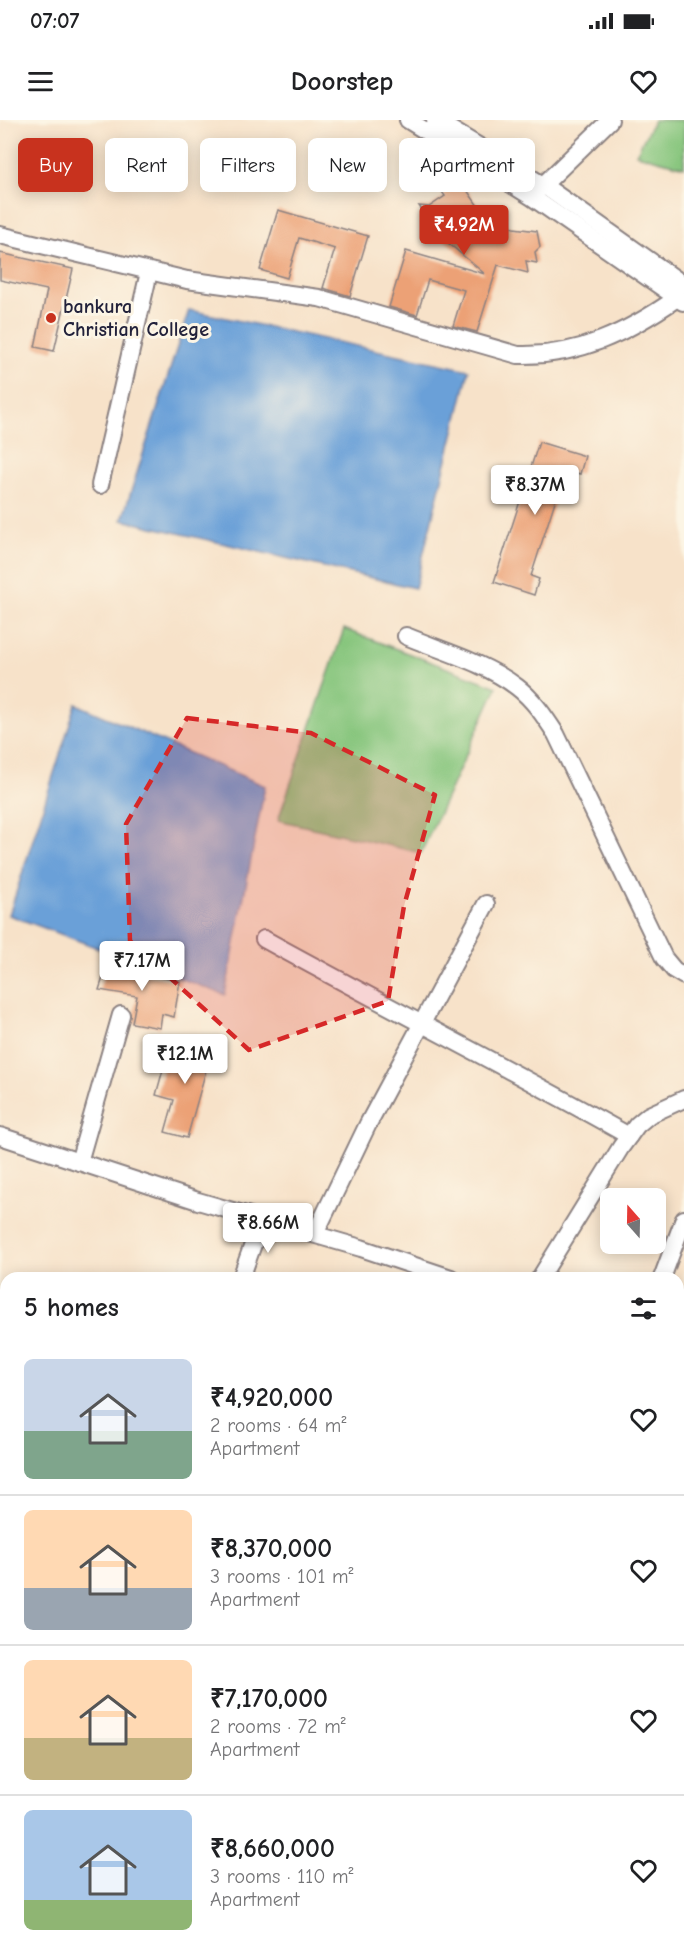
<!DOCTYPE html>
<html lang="en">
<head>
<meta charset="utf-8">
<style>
  :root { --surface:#fff; --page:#f6f6f6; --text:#202124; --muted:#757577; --line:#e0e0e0; --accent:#c8321e }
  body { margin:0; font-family:"Comic Neue",sans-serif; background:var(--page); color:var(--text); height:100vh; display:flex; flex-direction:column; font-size:22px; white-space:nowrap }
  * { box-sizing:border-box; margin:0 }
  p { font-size:20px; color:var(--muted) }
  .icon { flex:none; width:33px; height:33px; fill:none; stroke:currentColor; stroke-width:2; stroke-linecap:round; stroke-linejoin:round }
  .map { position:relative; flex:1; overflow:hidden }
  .sheet { position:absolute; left:0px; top:1152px; width:684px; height:686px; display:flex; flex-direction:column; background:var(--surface); border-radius:18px 18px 0 0; box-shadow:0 3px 15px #0003 }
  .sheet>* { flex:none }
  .hud { position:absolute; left:18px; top:18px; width:648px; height:54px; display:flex; gap:12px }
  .needle { width:39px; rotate:340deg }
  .tools { position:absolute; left:600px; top:1068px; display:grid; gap:12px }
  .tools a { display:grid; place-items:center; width:66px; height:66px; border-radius:9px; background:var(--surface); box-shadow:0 3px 15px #0003; font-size:30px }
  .price { position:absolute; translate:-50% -51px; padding:0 14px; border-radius:6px; background:#fff; color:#222; font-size:20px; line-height:39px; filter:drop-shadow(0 2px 3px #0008) }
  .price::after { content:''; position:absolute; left:50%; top:36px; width:18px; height:14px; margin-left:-9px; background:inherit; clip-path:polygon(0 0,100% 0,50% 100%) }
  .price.active { background:var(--accent); color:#fff }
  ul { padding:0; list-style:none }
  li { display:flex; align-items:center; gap:18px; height:150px; padding:0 24px }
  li+li { border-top:2px solid var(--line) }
  li span { display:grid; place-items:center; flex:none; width:168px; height:120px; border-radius:9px; color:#555 }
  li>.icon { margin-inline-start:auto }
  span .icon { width:72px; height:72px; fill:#fffc; stroke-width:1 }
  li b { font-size:26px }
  h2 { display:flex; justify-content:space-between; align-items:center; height:72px; padding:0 24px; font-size:26px }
  .pill { padding:0 21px; border-radius:9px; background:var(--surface); box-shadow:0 3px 15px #0003; font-size:21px; line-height:54px }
  .pill.active { background:var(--accent); color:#fff }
  .status { display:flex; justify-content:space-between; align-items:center; height:42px; padding:0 30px; background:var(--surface); direction:ltr }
  .status svg { height:16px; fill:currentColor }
  header { display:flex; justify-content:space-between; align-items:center; height:78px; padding:0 24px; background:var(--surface); font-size:27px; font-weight:700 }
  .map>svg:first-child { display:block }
</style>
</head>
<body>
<div class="status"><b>07:07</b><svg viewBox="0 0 49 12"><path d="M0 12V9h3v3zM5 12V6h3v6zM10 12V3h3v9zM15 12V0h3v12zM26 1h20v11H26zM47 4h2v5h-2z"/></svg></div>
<header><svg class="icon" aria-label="menu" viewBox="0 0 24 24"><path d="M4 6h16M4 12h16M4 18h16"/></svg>Doorstep<svg class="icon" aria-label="heart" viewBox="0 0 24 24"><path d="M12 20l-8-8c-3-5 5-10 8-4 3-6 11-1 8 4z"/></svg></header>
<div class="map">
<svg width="684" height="1837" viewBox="0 0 684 1837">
  <rect width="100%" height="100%" fill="#fcf5e5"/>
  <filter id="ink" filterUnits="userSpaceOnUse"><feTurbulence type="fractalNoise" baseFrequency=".0167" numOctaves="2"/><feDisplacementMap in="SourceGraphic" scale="12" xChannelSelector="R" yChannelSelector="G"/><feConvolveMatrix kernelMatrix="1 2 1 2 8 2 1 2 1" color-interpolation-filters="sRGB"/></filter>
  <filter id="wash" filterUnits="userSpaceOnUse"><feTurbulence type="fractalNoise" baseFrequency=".008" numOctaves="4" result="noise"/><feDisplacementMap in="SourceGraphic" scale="24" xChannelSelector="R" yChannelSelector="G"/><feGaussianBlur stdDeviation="1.35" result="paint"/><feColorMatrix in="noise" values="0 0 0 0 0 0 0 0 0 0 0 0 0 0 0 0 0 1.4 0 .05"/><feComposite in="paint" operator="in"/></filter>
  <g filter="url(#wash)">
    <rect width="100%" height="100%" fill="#f7e2c9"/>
    <!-- green -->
    <g fill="#85c57c" stroke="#54745c" stroke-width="1.5">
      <polygon points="654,0 684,0 684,47 636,34"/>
      <polygon points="344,509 497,567 421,733 278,700"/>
      <polygon points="6,1278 6,1535 0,1536 0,1280"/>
    </g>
    <!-- water -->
    <g fill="#6ba0d8" stroke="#46618a" stroke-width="1.5">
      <polygon points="189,190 469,250 415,468 122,400"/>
      <polygon points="76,584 265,666 225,875 9,795"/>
    </g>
    <g id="blocks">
      <!-- building -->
      <g fill="#eca176">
        <polygon points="458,57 478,86 493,99 514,108 537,111 540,127 535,132 537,143 526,141 528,153 498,145 477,212 453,206 464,170 428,160 417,195 389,187 406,131 485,154 441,117 419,86 429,87 445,76 440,69"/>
        <polygon points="278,90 368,116 350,176 323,168 335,129 299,118 287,158 260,150"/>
        <polygon points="0,133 73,149 54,231 35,227 47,170 0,160"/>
        <polygon points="539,322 585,336 580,354 565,350 531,456 539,459 534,475 494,462"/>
        <polygon points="109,839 132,843 130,852 180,861 174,897 162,894 160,908 132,903 137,876 99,870"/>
        <polygon points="184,917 213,925 187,1018 165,1012 174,980 156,975 164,946 175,950"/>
      </g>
    </g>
  </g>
  <g filter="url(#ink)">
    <use href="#blocks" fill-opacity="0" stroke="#8c8282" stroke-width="1.5"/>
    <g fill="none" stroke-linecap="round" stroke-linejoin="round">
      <defs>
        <g id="minor">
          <polyline points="408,0 532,77 683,182"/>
          <polyline points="435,0 543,65 684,165"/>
          <polyline points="536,72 610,0"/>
          <path d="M 0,115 L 187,160 L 319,178 L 518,235 C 578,237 628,212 677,178"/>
          <polyline points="100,365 149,152"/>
          <path d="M 406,516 C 442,531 486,543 517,567 C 533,579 545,597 556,614 L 664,838 L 674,850 L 684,856"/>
          <path d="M 264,819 C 385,886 509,948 629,1016"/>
          <polyline points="0,1016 198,1081 361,1128 451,1158"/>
          <polyline points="79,1042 121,895"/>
          <polyline points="315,1114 368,1004 486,784"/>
          <polyline points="241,1158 262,1099"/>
          <polyline points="540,1158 621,1027 637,1005 649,995 684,979"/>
          <polyline points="662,1158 684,1099"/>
          <polyline points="678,1213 684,1215"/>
          <polyline points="678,1389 684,1396"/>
          <polyline points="0,1575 6,1574"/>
          <polyline points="678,1606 684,1605"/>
          <polyline points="0,1793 6,1791"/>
          <polyline points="678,1793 678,1795"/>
          <polyline points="616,1832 618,1837"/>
          <polyline points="295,1837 296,1832"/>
        </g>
      </defs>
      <!-- minor casing -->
      <use href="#minor" stroke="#8c8282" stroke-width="20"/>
      <!-- minor -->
      <use href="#minor" stroke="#fff" stroke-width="16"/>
    </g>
  </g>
  <!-- marked area -->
  <path fill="#d62828" fill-opacity="0.2" stroke="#d62828" stroke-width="4.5" stroke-dasharray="12 8" stroke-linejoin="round" d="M 187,598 L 311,613 L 435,675 L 404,786 L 388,881 L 249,930 L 130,821 L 126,704 Z"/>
  <!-- markers -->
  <circle fill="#c8321e" stroke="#fcf5e5" stroke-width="2" cx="51" cy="198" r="6"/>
  <g text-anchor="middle" stroke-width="6" stroke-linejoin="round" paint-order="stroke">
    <!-- poi labels -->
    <g font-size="20" font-weight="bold" fill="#22223b" stroke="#fcf5e5" text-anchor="start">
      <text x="63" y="193">bankura<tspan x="63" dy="23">Christian College</tspan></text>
    </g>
  </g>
</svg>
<div class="tools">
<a><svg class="needle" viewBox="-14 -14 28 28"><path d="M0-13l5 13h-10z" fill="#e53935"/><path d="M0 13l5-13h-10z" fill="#757577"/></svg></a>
</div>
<b class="price active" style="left:464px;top:136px">₹4.92M</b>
<b class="price" style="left:535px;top:396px">₹8.37M</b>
<b class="price" style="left:142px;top:872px">₹7.17M</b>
<b class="price" style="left:185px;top:965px">₹12.1M</b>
<b class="price" style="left:268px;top:1134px">₹8.66M</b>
<div class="hud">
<a class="pill active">Buy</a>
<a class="pill">Rent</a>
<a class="pill">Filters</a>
<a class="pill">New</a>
<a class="pill">Apartment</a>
</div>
<section class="sheet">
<h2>5 homes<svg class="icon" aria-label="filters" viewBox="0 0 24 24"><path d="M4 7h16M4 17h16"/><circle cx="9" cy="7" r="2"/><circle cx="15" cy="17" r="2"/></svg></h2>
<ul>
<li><span style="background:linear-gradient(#c9d6e8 60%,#7fa58c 0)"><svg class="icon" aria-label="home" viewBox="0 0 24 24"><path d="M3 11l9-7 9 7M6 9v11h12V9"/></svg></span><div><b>₹4,920,000</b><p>2 rooms · 64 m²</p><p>Apartment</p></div><svg class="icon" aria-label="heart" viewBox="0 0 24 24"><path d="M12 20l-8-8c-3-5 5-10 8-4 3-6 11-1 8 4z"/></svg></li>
<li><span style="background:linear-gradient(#ffd9b3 65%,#9aa5b1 0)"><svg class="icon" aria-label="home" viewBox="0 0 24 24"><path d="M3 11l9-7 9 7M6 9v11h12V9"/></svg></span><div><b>₹8,370,000</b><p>3 rooms · 101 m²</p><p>Apartment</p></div><svg class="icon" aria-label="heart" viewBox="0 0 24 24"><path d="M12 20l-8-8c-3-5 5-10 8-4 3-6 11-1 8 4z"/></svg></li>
<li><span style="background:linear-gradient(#ffd9b3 65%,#c2b280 0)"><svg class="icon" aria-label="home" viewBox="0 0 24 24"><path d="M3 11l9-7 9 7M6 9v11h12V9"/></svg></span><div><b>₹7,170,000</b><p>2 rooms · 72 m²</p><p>Apartment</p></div><svg class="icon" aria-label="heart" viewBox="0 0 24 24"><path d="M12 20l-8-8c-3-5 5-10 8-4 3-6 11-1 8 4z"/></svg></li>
<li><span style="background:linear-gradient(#a9c7e8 75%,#8fb573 0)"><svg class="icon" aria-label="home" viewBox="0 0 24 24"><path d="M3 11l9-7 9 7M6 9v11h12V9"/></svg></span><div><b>₹8,660,000</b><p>3 rooms · 110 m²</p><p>Apartment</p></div><svg class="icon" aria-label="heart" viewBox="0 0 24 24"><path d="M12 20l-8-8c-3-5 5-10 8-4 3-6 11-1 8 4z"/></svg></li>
</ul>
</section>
</div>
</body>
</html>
